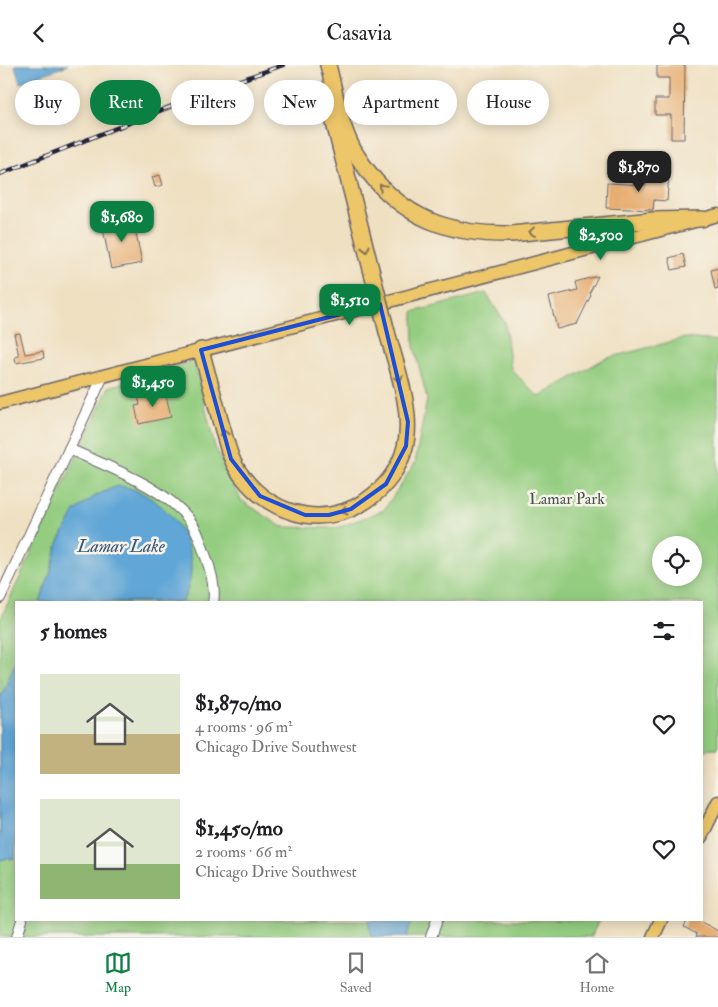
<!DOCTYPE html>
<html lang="en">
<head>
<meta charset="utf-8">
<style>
  :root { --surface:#fff; --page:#f6f6f6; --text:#202124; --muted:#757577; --line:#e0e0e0; --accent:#0b8043 }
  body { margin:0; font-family:"IM FELL Double Pica",serif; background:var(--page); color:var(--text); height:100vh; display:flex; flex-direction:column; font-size:19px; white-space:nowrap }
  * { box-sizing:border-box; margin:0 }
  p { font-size:16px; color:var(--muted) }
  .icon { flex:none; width:28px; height:28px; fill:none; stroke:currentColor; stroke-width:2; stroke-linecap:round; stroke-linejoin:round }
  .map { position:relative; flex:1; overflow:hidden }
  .panel { position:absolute; left:15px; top:536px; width:688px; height:320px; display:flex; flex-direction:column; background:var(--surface); border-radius:0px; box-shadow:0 2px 12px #0003 }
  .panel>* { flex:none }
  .hud { position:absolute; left:15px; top:15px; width:689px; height:45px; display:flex; gap:10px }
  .tools { position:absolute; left:652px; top:471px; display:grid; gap:10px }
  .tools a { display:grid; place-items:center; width:50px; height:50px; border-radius:50%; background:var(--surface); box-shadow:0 2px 12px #0003; font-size:25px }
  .price { position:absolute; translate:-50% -42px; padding:0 11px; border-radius:10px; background:var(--accent); color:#fff; font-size:16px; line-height:32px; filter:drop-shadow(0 1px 2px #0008) }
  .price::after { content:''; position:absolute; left:50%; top:30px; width:15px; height:11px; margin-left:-8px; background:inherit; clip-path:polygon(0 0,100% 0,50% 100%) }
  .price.current { background:#222; color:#fff }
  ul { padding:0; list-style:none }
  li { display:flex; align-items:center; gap:15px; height:125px; padding:0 25px }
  li span { display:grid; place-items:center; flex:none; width:140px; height:100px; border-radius:0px; color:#555 }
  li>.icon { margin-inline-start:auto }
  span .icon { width:60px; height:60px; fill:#fffc; stroke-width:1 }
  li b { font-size:21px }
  h2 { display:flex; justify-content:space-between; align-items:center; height:60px; padding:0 25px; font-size:21px }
  .tag { padding:0 18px; border-radius:22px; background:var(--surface); box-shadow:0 2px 12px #0003; font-size:18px; line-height:45px }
  .tag.current { background:var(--accent); color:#fff }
  header { display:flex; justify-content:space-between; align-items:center; height:65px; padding:0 25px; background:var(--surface); font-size:22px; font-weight:600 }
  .dock { display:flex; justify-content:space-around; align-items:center; height:70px; border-top:1px solid var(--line); background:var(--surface); font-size:14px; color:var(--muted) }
  .dock a { display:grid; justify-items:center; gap:2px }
  .dock .current { color:var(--accent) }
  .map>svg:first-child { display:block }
</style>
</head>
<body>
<header><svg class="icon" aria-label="back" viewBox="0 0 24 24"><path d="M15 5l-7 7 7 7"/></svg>Casavia<svg class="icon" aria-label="person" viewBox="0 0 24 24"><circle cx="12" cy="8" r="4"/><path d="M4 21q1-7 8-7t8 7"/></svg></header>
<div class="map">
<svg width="718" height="872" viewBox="0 0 718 872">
  <rect width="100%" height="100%" fill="#f7f3e8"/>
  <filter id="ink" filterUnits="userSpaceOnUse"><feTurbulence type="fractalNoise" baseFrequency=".02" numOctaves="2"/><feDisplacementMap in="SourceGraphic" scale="10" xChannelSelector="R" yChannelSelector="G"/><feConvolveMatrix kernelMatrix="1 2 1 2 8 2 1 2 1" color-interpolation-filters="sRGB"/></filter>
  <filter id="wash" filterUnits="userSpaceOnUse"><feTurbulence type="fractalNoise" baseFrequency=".0096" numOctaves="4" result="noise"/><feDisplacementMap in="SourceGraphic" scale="20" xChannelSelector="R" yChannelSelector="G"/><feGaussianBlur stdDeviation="1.12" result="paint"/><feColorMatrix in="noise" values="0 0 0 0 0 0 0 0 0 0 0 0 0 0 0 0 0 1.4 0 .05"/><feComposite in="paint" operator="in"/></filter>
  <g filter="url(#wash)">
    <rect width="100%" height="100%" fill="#efe0c2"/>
    <!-- green -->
    <path fill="#94cd80" stroke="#5b785e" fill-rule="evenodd" d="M 486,228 L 505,258 L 511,304 L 539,332 L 604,294 L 685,273 L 718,276 L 718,684 L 701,685 L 701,538 L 16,538 L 16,855 L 599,855 L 591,872 L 0,872 L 0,555 L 109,322 L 194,296 L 215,382 L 241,435 L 282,462 L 337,463 L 384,445 L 415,398 L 427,334 L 414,281 L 413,247 ZM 661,480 L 694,480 L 694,512 L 661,512 Z"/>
    <!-- water -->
    <g fill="#60a6d6" stroke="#416488">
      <polygon points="15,0 68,0 20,18"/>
      <path d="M 117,421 C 123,422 130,422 135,425 C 179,443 206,494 182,537 L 40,537 L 50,509 L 58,478 L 75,446 L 95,431 Z"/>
      <polygon points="16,596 16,793 0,795 0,634"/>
      <polygon points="369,855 413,855 407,870 409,872 372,872 370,869"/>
    </g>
    <g id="blocks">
      <!-- building -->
      <g fill="#e7ad71">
        <polygon points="657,0 685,0 684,74 671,74 671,50 655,50 655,34 669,34 669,13 657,13"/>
        <polygon points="647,106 669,108 667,136 654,135 653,145 606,143 607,118 646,120"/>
        <polygon points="160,110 163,120 155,122 152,112"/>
        <polygon points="133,153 142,198 111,204 102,159"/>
        <polygon points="683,189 686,202 672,205 669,193"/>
        <polygon points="718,203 718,223 715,224 711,205"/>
        <polygon points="598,211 590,227 591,230 577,259 557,264 549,232 577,225 575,217"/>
        <polygon points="20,268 25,289 43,286 44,293 16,298 15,292 19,291 14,269"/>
        <polygon points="165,326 171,352 139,359 135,341 140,340 138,332"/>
        <polygon points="687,855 697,855 711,862 718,866 718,872 696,872 697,869 684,862"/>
      </g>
    </g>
  </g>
  <g filter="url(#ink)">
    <use href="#blocks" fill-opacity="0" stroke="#6a646a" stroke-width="1"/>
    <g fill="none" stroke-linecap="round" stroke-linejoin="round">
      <defs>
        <g id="minor">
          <path d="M 69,384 C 108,402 169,423 193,460 C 199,469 202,482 206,492 C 211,506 216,523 213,538"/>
          <polyline points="0,533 103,311"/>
          <polyline points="17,872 22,855"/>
          <polyline points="431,872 437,855"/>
        </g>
        <g id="major">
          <polyline points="0,338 718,150"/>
          <polyline points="701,772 718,737"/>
          <polyline points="653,872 661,855"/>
        </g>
        <g id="highway">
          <path d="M 328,0 C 335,27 339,55 351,80 C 357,93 366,104 375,115 C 412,157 456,170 511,169 L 653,155 L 702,154"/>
          <polyline points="334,58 373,212"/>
          <path d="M 201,285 C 207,308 214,331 220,355 C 226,374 229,395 242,411 C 257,431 279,446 305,450 C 349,457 394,425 405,382 C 414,348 396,300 387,267"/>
        </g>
      </defs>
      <!-- minor casing -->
      <use href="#minor" stroke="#6a646a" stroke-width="12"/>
      <!-- major casing -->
      <use href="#major" stroke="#6a646a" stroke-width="15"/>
      <!-- highway casing -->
      <use href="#highway" stroke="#6a646a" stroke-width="18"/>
      <!-- minor -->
      <use href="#minor" stroke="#fff" stroke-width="10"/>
      <!-- major -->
      <use href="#major" stroke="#ecc669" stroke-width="12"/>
      <!-- highway -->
      <use href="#highway" stroke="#ecc669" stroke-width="15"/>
      <defs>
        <polyline id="rail" points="0,109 215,24 283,0"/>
      </defs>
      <!-- rail casing -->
      <use href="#rail" stroke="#22223b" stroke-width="4.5"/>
      <!-- rail -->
      <use href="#rail" stroke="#f7f3e8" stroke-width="2.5" stroke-dasharray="8" stroke-linecap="butt"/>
      <defs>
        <polyline id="highway-bridge" points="373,212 387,267"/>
      </defs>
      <!-- highway-bridge casing -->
      <use href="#highway-bridge" stroke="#6a646a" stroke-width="18" stroke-linecap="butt"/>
      <!-- highway-bridge -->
      <use href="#highway-bridge" stroke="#ecc669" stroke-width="15"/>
    </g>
    <!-- one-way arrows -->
    <defs><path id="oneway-chevron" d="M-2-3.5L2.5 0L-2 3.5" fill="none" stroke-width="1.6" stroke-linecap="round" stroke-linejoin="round" transform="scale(1.25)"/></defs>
    <g stroke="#877452">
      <use href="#oneway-chevron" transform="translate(382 122) rotate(-134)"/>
      <use href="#oneway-chevron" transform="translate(532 167) rotate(174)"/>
      <use href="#oneway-chevron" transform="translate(366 184) rotate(76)"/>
      <use href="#oneway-chevron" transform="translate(399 314) rotate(76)"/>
      <use href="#oneway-chevron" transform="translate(224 368) rotate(-106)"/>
      <use href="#oneway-chevron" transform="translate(344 446) rotate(164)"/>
    </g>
  </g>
  <!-- marked area -->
  <path fill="none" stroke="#1d4ed8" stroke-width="4" stroke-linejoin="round" d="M 380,239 L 408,357 L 406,381 L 386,419 L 351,444 L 329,450 L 305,450 L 260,431 L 231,394 L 201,285 Z"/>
  <g text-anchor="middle" stroke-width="5" stroke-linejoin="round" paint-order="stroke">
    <!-- park labels -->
    <g font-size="16" fill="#445550" stroke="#f7f3e8">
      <text x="567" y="439">Lamar Park</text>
    </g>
    <!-- water labels -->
    <g font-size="18" font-style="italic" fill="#3b5779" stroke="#f7f3e8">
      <text x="121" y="487">Lamar Lake</text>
    </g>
  </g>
</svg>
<div class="tools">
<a><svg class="icon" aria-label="locate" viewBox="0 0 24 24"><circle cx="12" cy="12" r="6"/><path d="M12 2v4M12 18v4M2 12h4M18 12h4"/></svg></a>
</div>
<b class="price current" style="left:639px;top:128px">$1,870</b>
<b class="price" style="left:122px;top:178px">$1,680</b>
<b class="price" style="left:601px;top:196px">$2,500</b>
<b class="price" style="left:350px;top:261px">$1,510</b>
<b class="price" style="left:153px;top:343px">$1,450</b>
<div class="hud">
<a class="tag">Buy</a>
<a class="tag current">Rent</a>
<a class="tag">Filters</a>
<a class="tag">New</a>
<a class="tag">Apartment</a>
<a class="tag">House</a>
</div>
<section class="panel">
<h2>5 homes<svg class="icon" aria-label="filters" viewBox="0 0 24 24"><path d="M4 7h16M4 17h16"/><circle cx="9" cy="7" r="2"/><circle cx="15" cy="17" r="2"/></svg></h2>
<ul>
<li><span style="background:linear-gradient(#dfe7d0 60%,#c2b280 0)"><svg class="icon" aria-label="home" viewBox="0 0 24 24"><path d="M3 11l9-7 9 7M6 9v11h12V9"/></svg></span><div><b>$1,870/mo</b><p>4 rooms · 96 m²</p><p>Chicago Drive Southwest</p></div><svg class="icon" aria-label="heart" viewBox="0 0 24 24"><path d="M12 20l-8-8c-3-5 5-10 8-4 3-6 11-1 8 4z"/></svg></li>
<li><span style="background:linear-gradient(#dfe7d0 65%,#8fb573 0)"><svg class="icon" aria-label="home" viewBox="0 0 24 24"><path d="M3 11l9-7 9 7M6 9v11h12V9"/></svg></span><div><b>$1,450/mo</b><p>2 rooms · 66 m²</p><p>Chicago Drive Southwest</p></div><svg class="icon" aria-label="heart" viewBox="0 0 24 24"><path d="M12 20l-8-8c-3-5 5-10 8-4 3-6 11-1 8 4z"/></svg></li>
</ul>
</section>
</div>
<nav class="dock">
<a class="current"><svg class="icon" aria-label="map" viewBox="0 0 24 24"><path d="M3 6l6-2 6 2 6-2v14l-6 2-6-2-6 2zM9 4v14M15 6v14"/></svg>Map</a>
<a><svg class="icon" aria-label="saved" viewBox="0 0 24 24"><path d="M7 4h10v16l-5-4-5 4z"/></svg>Saved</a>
<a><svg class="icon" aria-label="home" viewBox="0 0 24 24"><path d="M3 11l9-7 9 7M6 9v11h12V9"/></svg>Home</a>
</nav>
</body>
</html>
